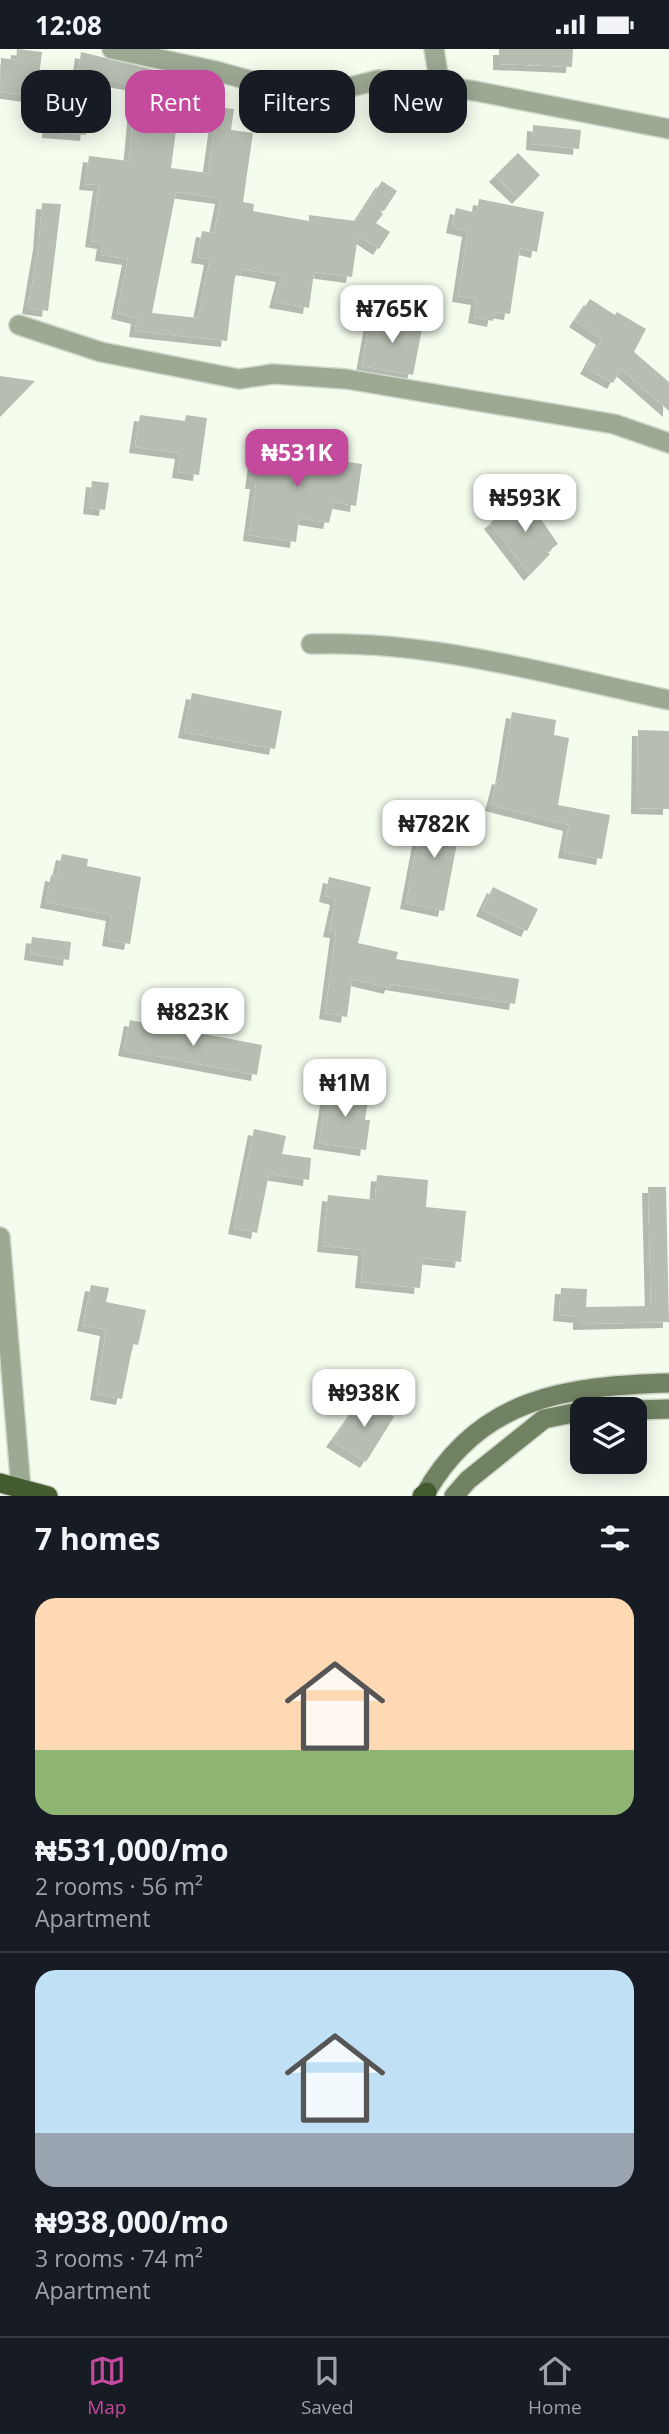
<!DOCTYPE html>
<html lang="en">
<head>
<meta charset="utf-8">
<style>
  :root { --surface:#171b24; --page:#242831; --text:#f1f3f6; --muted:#9ea1a6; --line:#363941; --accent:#c34a9d }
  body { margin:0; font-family:"Open Sans",sans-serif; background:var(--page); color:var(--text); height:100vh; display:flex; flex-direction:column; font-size:26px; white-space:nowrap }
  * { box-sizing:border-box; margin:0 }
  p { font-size:23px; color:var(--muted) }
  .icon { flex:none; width:38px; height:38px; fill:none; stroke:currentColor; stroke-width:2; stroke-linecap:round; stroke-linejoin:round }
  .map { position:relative; height:1447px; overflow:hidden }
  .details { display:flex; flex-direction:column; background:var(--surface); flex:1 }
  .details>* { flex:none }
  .hud { position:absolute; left:21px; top:21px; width:628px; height:63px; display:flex; gap:14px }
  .controls { position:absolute; left:570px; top:1348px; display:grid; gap:14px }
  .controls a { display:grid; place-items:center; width:77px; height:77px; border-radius:14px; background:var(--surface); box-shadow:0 4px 18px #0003; font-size:35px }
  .price { position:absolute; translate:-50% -60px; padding:0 16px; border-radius:14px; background:#fff; color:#222; font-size:23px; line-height:46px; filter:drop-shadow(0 2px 4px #0008) }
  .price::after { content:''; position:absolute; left:50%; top:42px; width:21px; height:16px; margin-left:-10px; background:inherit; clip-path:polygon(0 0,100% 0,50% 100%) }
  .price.on { background:var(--accent); color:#fff }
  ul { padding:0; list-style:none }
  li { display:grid; align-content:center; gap:14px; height:371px; padding:0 35px }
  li+li { border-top:2px solid var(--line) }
  li span { display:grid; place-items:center; height:217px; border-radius:21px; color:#555 }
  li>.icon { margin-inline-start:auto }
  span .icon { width:126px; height:126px; fill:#fffc; stroke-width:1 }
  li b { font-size:30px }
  h2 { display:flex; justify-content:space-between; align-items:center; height:84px; padding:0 35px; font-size:30px }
  .pill { padding:0 24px; border-radius:21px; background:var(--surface); box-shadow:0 4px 18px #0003; font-size:24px; line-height:63px }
  .pill.on { background:var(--accent); color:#fff }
  .status { display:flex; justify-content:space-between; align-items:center; height:49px; padding:0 35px; background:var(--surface); direction:ltr }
  .status svg { height:19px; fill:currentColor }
  .dock { display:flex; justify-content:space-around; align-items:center; height:98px; border-top:2px solid var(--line); background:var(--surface); font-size:19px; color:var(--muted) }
  .dock a { display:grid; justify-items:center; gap:4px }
  .dock .on { color:var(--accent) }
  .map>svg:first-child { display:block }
</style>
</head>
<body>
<div class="status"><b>12:08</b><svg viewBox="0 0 49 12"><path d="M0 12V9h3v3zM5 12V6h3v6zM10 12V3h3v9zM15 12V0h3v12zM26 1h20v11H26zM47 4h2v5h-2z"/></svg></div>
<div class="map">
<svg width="669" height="1447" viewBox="0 0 669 1447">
  <defs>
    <filter id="shadow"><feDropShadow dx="-6" dy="6" stdDeviation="0" flood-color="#0004"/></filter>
  </defs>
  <rect width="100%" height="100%" fill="#f4fcee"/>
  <!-- building -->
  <g fill="#b7beb1" fill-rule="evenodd" filter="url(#shadow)">
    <polygon points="17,0 42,3 39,27 93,31 86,86 48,83 51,50 0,43 1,9 16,11"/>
    <polygon points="499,0 573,0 572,18 499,15"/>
    <path d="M 81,3 L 183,28 L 171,119 L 208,124 L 217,58 L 234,60 L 231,81 L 253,84 L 243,153 L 254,155 L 253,162 L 309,172 L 309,166 L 356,172 L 382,132 L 397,142 L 384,162 L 378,160 L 383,165 L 376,174 L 390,183 L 379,200 L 358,186 L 352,228 L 314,223 L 309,259 L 275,253 L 282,227 L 242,220 L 240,227 L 235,226 L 227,292 L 135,282 L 137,269 L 117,264 L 128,210 L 101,206 L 103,194 L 91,192 L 99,136 L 85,135 L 89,107 L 129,112 L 136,36 L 78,26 ZM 176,143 L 221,149 L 214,184 L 202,182 L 197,208 L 210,210 L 198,269 L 152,264 Z"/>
    <polygon points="533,76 581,81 579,100 532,95"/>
    <polygon points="518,104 540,126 518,149 495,127"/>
    <polygon points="479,150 544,163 537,203 520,199 510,265 495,263 493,272 474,268 477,250 458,247 468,182 452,178 456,159 477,164"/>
    <polygon points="42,154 61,155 48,262 28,259 39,195"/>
    <polygon points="590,250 615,266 617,263 646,280 634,303 669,333 669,362 621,320 613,334 586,319 602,290 575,272"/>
    <polygon points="371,267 423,275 413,326 362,317"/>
    <polygon points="0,327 35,332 0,368"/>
    <polygon points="140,366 185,372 186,366 207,369 199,426 178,423 181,404 135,398"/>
    <polygon points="257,389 298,394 296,406 362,415 356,457 334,453 329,474 299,469 296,493 249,486 256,434 251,434"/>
    <polygon points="92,432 109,434 105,461 89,459"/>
    <polygon points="525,447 558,495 547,503 550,505 530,526 490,474"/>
    <polygon points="192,644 282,662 275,700 184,683"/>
    <polygon points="512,663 556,671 554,686 569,689 558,756 610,766 602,810 564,803 569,776 491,756 498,729 501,730"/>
    <polygon points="638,681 669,682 669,760 637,759"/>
    <polygon points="424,760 462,768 444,862 406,854"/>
    <polygon points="62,805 88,810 87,817 141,828 130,895 108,891 112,866 46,853 51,826 57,827"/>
    <polygon points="329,828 371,838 358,894 398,903 396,910 519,930 515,955 391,935 390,939 352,930 347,968 325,964 336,883 329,882 336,850 325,847"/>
    <polygon points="493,838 538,860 527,882 482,861"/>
    <polygon points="32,888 71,893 69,911 30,905"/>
    <polygon points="130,971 262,996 257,1026 124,1001"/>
    <polygon points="328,1038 369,1044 365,1071 370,1071 366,1101 319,1094"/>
    <polygon points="254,1080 286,1087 282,1105 311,1109 309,1131 269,1125 257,1184 234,1179"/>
    <polygon points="377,1126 428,1131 426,1158 466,1162 461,1213 423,1209 420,1239 361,1233 364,1201 323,1197 328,1146 375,1151"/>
    <polygon points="648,1138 666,1138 669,1273 579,1275 579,1268 559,1266 561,1239 587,1240 586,1258 651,1257"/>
    <polygon points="91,1236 109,1239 106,1253 146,1261 138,1296 133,1295 122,1350 96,1345 106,1281 83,1276"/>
    <polygon points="365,1346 394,1368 366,1413 332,1392"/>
  </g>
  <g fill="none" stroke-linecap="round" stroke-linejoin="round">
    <defs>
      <g id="minor">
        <polyline points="112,0 216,22 310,48 378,31 410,33 475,42 669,80"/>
        <polyline points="434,0 440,37"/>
        <polyline points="19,276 101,303 239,330 273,325 346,330 614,375 669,394"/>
        <path d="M 311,595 C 432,591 552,626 669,651"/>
        <polyline points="0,1188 21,1440"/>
      </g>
      <g id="secondary">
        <polyline points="635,1361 669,1360"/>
        <path d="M 424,1447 C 479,1348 567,1337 669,1334"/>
        <polyline points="454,1447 468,1431 544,1370 583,1362"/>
      </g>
      <g id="trunk">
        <polyline points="0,1434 48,1447"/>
        <polyline points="422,1447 427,1443"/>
      </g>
    </defs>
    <!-- minor casing -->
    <use href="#minor" stroke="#d0d7ca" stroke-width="22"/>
    <!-- secondary casing -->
    <use href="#secondary" stroke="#d0d7ca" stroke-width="22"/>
    <!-- trunk casing -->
    <use href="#trunk" stroke="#d0d7ca" stroke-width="22"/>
    <!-- minor -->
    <use href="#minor" stroke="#9ca993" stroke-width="19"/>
    <!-- secondary -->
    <use href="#secondary" stroke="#708262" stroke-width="19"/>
    <!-- trunk -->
    <use href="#trunk" stroke="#445b30" stroke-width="19"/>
  </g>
</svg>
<div class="controls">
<a><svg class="icon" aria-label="layers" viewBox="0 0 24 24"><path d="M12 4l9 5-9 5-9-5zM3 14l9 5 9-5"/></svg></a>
</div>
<b class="price" style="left:392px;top:296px">₦765K</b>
<b class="price on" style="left:297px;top:440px">₦531K</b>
<b class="price" style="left:525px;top:485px">₦593K</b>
<b class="price" style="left:434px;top:811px">₦782K</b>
<b class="price" style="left:193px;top:999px">₦823K</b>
<b class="price" style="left:345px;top:1070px">₦1M</b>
<b class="price" style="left:364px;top:1380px">₦938K</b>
<div class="hud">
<a class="pill">Buy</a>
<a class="pill on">Rent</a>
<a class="pill">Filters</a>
<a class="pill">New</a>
</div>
</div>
<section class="details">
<h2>7 homes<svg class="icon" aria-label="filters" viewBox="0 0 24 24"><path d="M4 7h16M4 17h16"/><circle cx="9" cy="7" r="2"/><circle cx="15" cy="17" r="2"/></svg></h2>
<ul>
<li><span style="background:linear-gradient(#ffd9b3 70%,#8fb573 0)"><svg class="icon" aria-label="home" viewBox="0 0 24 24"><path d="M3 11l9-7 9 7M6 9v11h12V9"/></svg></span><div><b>₦531,000/mo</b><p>2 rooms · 56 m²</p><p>Apartment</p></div></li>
<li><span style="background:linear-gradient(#bfe0f5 75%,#9aa5b1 0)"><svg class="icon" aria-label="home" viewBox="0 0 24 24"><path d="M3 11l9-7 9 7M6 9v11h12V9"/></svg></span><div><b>₦938,000/mo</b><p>3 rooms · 74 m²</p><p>Apartment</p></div></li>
</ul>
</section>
<nav class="dock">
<a class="on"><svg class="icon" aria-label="map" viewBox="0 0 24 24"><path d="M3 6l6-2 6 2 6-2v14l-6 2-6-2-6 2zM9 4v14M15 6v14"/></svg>Map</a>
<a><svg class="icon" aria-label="saved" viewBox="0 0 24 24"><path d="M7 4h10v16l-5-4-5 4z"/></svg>Saved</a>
<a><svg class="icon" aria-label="home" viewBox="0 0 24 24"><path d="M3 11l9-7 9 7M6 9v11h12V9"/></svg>Home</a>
</nav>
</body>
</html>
